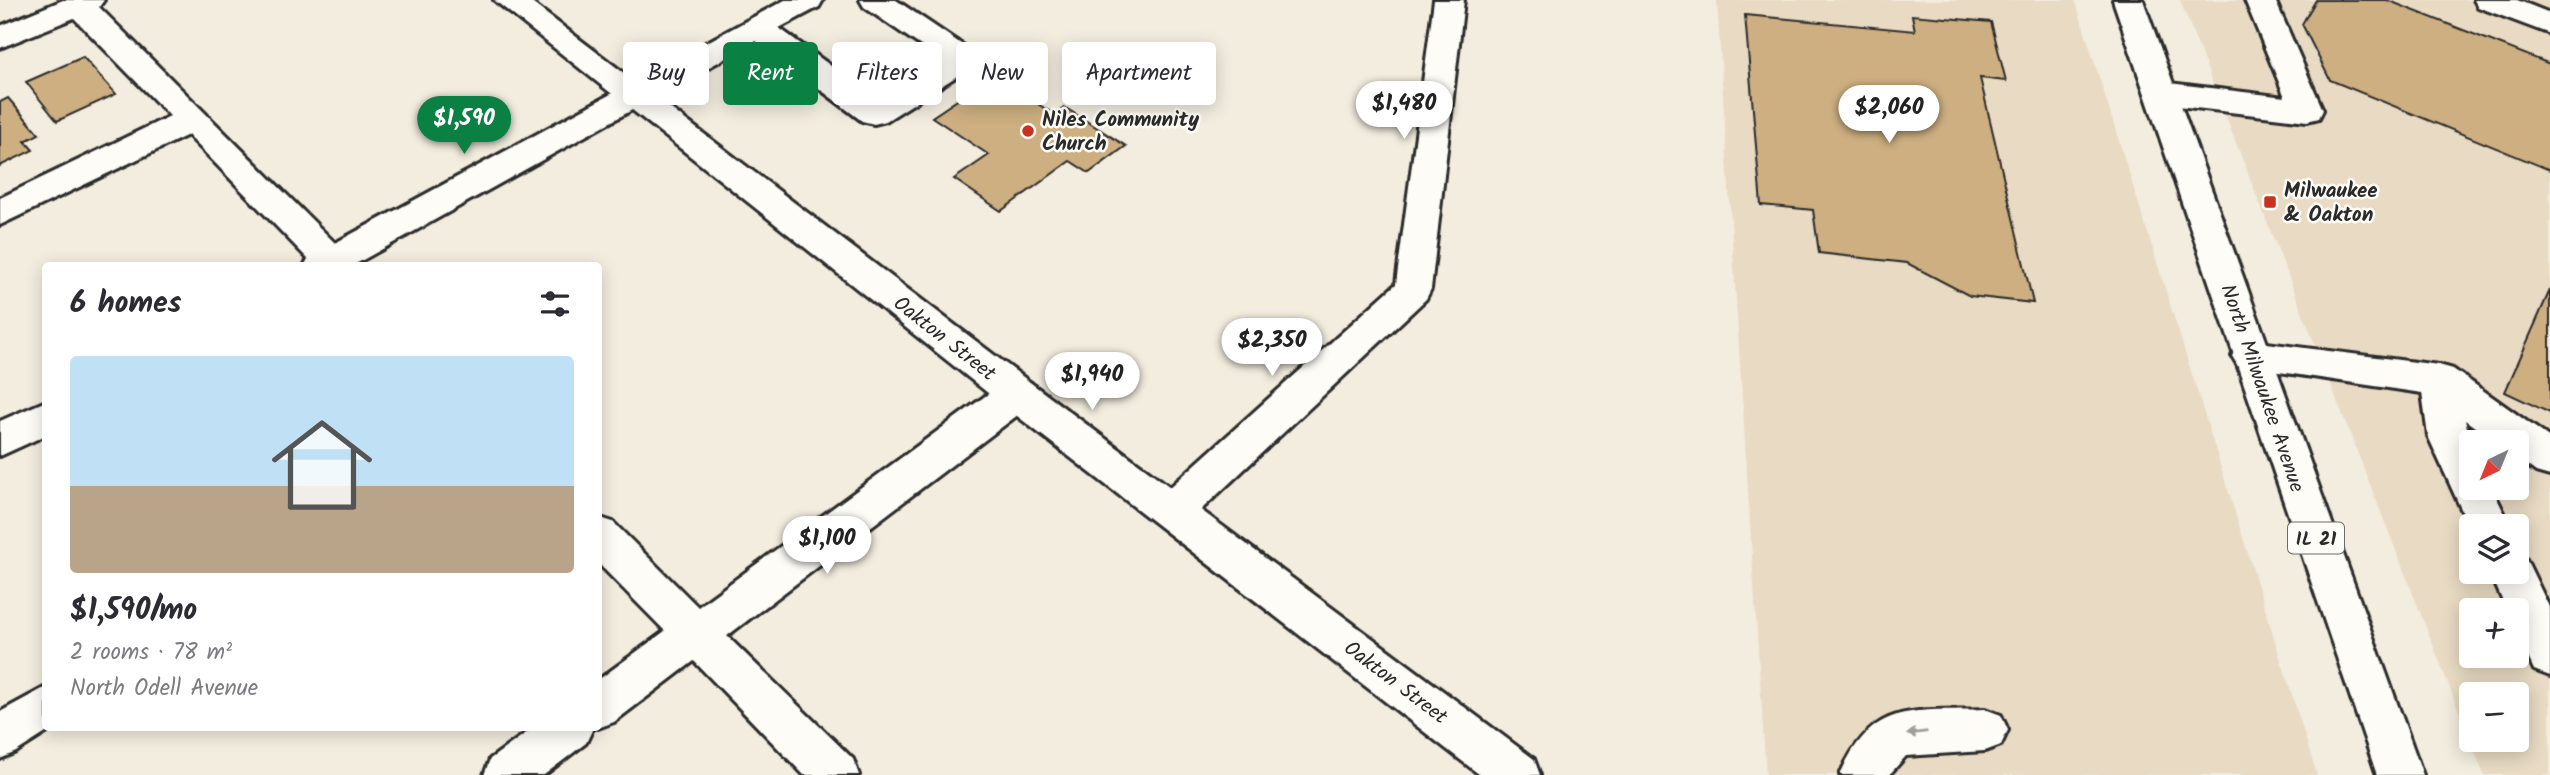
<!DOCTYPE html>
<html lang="en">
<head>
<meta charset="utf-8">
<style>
  :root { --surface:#fff; --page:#f7f7f7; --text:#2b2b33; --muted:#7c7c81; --line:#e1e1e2; --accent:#0b8043 }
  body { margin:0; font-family:Kalam,sans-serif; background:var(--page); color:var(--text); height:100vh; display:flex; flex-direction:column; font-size:26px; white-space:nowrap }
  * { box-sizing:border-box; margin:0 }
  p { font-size:23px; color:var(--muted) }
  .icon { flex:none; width:38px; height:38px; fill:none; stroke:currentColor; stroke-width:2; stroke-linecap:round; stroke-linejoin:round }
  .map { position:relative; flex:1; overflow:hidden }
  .drawer { position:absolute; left:42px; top:262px; width:560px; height:469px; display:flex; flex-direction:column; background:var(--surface); border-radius:7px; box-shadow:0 4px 18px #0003 }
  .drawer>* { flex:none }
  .top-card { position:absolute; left:623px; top:42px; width:665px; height:63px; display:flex; gap:14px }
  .needle { width:46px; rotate:223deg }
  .controls { position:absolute; left:2459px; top:430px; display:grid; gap:14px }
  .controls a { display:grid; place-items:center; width:70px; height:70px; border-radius:7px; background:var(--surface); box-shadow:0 4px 18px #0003; font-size:35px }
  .price { position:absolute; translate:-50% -60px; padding:0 16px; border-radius:24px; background:#fff; color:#222; font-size:23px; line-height:46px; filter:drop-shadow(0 2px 4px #0008) }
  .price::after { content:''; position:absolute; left:50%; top:42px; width:21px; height:16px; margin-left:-10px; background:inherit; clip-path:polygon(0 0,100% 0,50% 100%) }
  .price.current { background:var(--accent); color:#fff }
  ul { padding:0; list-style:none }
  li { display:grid; align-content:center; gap:14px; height:371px; padding:0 28px }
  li+li { border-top:2px solid var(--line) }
  li span { display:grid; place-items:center; height:217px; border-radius:7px; color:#555 }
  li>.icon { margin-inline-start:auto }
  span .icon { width:126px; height:126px; fill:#fffc; stroke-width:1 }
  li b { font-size:30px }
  h2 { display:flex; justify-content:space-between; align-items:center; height:84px; padding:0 28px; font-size:30px }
  .pill { padding:0 24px; border-radius:7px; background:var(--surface); box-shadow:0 4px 18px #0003; font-size:24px; line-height:63px }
  .pill.current { background:var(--accent); color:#fff }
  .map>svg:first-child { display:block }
</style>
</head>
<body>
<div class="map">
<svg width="2550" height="775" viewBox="0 0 2550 775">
  <rect width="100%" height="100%" fill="#f3eddf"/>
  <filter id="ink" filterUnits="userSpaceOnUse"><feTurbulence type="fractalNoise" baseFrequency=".0143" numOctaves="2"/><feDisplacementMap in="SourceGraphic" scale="14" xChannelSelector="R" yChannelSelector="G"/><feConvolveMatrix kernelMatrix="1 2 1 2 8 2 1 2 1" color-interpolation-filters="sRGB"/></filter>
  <g filter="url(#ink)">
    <!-- built -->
    <g fill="#e8dac3" fill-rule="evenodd">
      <polygon points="1717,0 2075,0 2317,775 1766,775"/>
      <path d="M 2180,0 L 2550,0 L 2550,775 L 2484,775 ZM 2471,443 L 2516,443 L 2516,488 L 2471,488 ZM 2471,527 L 2516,527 L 2516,572 L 2471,572 ZM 2471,611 L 2516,611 L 2516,656 L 2471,656 ZM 2471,695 L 2516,695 L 2516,740 L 2471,740 Z"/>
    </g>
    <!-- building -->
    <g fill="#cdaf81" stroke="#2b2b2b" stroke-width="2">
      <polygon points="2316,0 2387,0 2550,64 2550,170 2330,80 2302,24"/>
      <polygon points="1745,15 1915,31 1912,15 1991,22 2006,81 1980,78 2033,303 1970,296 1907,263 1819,253 1813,210 1761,205"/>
      <polygon points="83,57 116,94 57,121 26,82"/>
      <polygon points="993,76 1054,114 1064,107 1126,146 1089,173 1070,161 1001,211 954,179 989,155 932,117"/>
      <polygon points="8,98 39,134 25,141 33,150 0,166 0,102"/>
      <polygon points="2550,290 2550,413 2505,392"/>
    </g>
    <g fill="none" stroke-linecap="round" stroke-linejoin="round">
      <defs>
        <g id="minor">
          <polygon points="63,0 104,0 99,7 335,243 785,0 823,0 819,7 779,28 875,98 940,59 864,7 860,0 896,0 973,52 978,59 973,66 886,121 874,124 862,121 756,41 352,266 304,266 308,259 188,135 0,225 0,198 170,116 74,18 0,48 0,26"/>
          <polygon points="1434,0 1464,0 1431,289 1426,299 1187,523 1172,528 1157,523 1151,511 1157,499 1396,284"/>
          <polygon points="2245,0 2275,0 2323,110 2319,118 2307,121 2161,104 2150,101 2145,93 2150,85 2161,82 2285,97"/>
          <polygon points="2474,0 2517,0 2550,13 2550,34 2478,7"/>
          <polygon points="2251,341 2439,365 2453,369 2550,438 2550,476 2536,472 2516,457 2516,443 2497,443 2465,420 2471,443 2471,488 2492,488 2511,527 2471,527 2471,531 2428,436 2422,393 2238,366 2232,356 2238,346"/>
          <polygon points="1017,379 1031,383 1036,394 1031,405 727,636 853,759 859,775 804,775 694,661 614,722 598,728 598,680 665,631 598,563 598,517 613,522 698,607 1003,383"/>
          <polygon points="46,401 46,435 0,456 0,421"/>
          <polygon points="2516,556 2526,559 2550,609 2550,676 2534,670 2516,631 2516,611 2507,611 2490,572 2516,572"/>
          <polygon points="46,687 46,728 54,728 16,752 0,759 0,712"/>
          <path d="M 1985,709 L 2001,715 L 2008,730 L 2001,745 L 1985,751 L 1906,756 L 1889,775 L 1840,775 C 1873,699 1914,712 1985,709 Z"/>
          <polygon points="533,728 593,728 586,743 544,775 484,775 490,759"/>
        </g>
        <g id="major">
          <polygon points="494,0 528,0 1031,383 1534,759 1540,775 1480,775 1003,405"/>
          <polygon points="2113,0 2143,0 2423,775 2377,775"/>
        </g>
      </defs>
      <!-- minor casing -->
      <use href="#minor" stroke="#2b2b2b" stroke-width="6"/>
      <!-- major casing -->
      <use href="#major" stroke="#2b2b2b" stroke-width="6"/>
      <!-- minor -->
      <use href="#minor" fill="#fdfcf7" fill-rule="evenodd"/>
      <!-- major -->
      <use href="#major" fill="#fdfcf7" fill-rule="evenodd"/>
    </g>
    <!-- one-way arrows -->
    <defs><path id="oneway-solid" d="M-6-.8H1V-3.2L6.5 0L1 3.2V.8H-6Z" transform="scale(1.75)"/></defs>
    <use fill="#9e9e9b" href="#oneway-solid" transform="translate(1917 733) rotate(173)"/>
  </g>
  <!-- markers -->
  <g fill="#c8321e" stroke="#fdfcf7" stroke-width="2.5">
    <circle cx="1028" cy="131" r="7"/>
    <rect x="2263" y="195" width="14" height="14" rx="3.5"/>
  </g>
  <g text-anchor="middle" stroke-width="5" stroke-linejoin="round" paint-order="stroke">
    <!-- shield labels -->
    <rect fill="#fdfcf7" stroke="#6a6a68" stroke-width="2" x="2288" y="522.5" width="56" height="31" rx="5"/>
    <g font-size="19" font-weight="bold" fill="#2b2b2b">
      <text x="2316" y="545">IL 21</text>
    </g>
    <!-- poi labels -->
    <g font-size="21" font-weight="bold" fill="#2b2b2b" stroke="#fdfcf7" text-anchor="start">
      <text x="1042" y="126">Niles Community<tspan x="1042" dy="24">Church</tspan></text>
      <text x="2284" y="197">Milwaukee<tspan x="2284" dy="24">&amp; Oakton</tspan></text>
    </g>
    <!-- street labels -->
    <g font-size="21" fill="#2b2b2b" stroke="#fdfcf7">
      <text transform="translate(945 338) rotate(38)" y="7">Oakton Street</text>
      <text transform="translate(2263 388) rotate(71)" y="7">North Milwaukee Avenue</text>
      <text transform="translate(1396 682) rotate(37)" y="7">Oakton Street</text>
    </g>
  </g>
</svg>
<div class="controls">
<a><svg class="needle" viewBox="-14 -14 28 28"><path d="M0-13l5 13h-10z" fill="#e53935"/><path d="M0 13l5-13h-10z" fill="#7c7c81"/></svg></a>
<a><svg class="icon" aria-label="layers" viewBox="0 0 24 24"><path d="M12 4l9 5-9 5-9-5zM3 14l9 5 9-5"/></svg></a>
<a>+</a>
<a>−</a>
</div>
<b class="price" style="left:1404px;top:141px">$1,480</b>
<b class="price" style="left:1889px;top:145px">$2,060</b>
<b class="price current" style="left:464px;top:156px">$1,590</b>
<b class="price" style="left:1272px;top:378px">$2,350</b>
<b class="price" style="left:1092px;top:412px">$1,940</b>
<b class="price" style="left:827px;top:576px">$1,100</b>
<div class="top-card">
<a class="pill">Buy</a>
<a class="pill current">Rent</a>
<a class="pill">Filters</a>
<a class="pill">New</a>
<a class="pill">Apartment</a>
</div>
<section class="drawer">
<h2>6 homes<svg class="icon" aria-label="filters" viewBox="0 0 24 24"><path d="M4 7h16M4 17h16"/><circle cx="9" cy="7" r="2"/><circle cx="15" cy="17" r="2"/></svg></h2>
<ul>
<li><span style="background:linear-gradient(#bfe0f5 60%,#b9a48a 0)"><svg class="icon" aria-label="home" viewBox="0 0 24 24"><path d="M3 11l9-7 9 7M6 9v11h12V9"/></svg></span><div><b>$1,590/mo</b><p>2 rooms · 78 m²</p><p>North Odell Avenue</p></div></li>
</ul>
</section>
</div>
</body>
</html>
